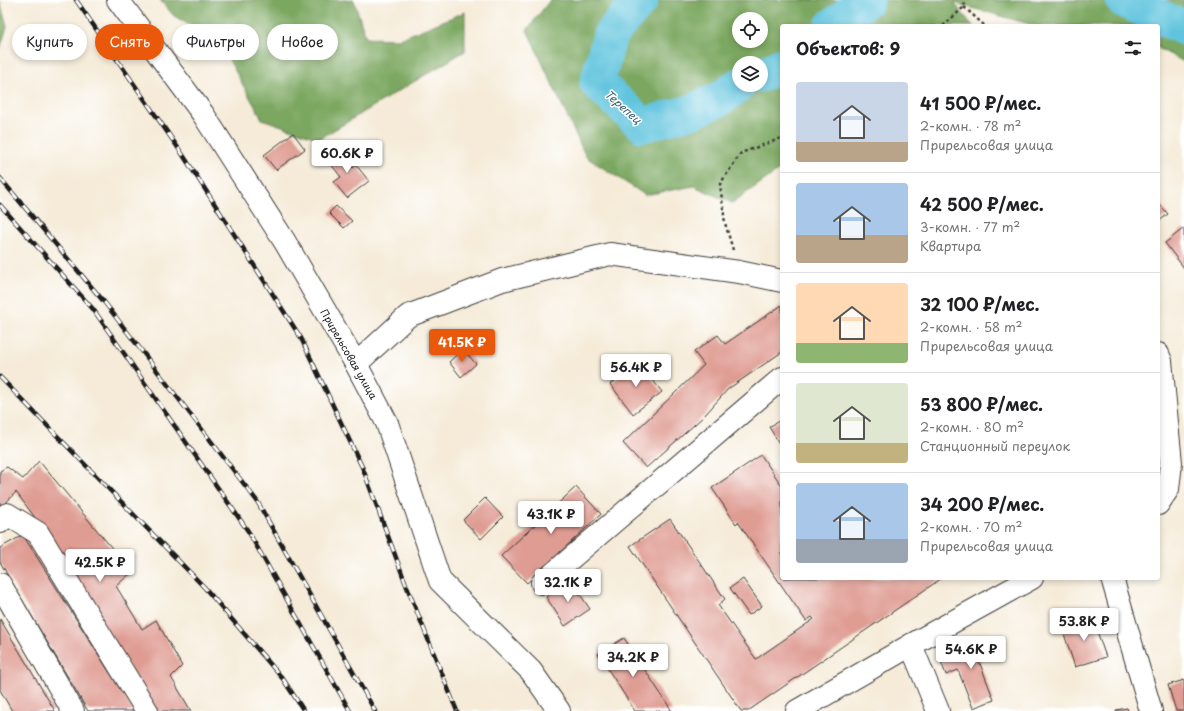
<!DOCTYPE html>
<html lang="ru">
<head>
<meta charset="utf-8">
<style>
  :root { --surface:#fff; --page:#f2f2f2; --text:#202124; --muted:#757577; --line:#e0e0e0; --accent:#ea580c }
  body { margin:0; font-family:"Playpen Sans",sans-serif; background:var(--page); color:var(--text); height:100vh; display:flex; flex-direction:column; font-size:15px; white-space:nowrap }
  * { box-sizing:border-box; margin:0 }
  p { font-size:13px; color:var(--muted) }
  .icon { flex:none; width:22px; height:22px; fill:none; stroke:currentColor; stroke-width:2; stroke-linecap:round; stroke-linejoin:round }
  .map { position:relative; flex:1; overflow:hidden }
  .sheet { position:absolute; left:780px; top:24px; width:380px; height:556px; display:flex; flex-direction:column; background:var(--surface); border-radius:4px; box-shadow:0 2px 6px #0003 }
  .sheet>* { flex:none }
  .top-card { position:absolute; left:12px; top:24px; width:380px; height:36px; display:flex; gap:8px }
  .controls { position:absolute; left:732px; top:12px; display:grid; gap:8px }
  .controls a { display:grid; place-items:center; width:36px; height:36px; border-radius:50%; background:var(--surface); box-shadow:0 2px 6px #0003; font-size:20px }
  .price { position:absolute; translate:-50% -34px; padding:0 9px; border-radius:4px; background:#fff; color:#222; font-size:13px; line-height:26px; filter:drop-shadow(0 1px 2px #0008) }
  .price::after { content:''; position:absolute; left:50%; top:24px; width:12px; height:9px; margin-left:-6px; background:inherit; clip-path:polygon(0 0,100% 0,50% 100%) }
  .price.active { background:var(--accent); color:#fff }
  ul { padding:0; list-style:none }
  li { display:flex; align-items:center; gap:12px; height:100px; padding:0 16px }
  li+li { border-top:1px solid var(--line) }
  li span { display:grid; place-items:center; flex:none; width:112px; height:80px; border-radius:4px; color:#555 }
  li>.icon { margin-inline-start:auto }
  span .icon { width:48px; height:48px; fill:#fffc; stroke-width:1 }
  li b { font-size:17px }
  h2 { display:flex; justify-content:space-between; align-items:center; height:48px; padding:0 16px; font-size:17px }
  .pill { padding:0 14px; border-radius:18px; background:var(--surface); box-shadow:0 2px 6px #0003; font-size:14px; line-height:36px }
  .pill.active { background:var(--accent); color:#fff }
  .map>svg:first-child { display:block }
</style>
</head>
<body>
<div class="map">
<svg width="1184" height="711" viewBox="0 0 1184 711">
  <rect width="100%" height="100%" fill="#fff"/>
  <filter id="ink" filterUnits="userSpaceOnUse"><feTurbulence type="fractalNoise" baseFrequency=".025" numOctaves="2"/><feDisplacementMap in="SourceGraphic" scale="8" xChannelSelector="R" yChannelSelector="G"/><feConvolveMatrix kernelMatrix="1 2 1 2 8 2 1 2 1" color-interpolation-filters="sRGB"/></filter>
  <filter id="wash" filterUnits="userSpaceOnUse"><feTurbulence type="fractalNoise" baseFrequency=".012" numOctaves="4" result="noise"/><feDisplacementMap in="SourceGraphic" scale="16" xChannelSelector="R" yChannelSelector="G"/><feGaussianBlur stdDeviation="0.9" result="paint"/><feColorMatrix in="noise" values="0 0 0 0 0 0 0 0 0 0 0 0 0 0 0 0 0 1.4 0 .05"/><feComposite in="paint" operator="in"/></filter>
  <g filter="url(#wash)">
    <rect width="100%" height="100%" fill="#f5ebd8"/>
    <!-- forest -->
    <g fill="#7ba760" stroke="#4c623e" fill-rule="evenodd">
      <polygon points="160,0 354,0 366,38 399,39 465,12 465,51 319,139 262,119 219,42 174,16"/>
      <path d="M 550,0 L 1184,0 L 1184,62 L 1158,48 L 1158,26 L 1037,26 L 954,3 L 973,26 L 782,26 L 782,168 L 732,203 L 694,186 L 645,195 L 586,157 L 527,30 ZM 739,19 L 761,19 L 761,41 L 739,41 ZM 739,63 L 761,63 L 761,85 L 739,85 Z"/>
      <polygon points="0,1 7,27 0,49"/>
    </g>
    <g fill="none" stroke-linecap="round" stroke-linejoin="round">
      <!-- river -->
      <g stroke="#60c4de" stroke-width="35">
        <polyline points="641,0 610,35 597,83 643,125 693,111 720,99 739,85"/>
        <polyline points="1123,0 1184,28"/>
        <polyline points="832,26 867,0"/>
        <polyline points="761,75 782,65"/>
      </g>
    </g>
    <g id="blocks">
      <!-- building -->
      <g fill="#df9c93">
        <polygon points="293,133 305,149 276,170 264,155"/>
        <polygon points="337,149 353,168 356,165 369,181 347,198 334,182 341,177 326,158"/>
        <polygon points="1158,202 1168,214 1158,222"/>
        <polygon points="336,206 352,221 344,228 329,213"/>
        <polygon points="1184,228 1184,268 1165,243"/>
        <polygon points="782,305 782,352 728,389 704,416 646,468 623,443 704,365 694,352 718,335 725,344"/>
        <polygon points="463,349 476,364 461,377 449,362"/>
        <polygon points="639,362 662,392 633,414 610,384"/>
        <polygon points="782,419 782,448 769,427"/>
        <polygon points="761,455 782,486 782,578 942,578 748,711 741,711 630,546 670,519 725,599 718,605 756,659 814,619 812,617 806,621 738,522 736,524 712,488"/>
        <polygon points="39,461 132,572 116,586 142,629 156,620 182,666 171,677 191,711 156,711 45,531 16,492 0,509 0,471 7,467 23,479"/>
        <polygon points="576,487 601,514 527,583 501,556"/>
        <polygon points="485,498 503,517 481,539 463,520"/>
        <polygon points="23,535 134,711 88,711 0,562 0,548"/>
        <polygon points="743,579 762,606 749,615 730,588"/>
        <polygon points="571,581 590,609 565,626 546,597"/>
        <polygon points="1092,617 1106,657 1075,667 1062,628"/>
        <polygon points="0,619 55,711 12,711 0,690"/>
        <polygon points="987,637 994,655 979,661 994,700 973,708 958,670 946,675 939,656"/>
        <polygon points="624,638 672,711 635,711 598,654"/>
        <polygon points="1184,680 1184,711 1176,711 1168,685"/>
        <polygon points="1127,708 1128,711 1116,711 1116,710"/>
      </g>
    </g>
  </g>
  <g filter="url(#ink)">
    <use href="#blocks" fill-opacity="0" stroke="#3d3b38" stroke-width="1"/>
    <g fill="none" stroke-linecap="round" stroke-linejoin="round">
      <defs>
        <g id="minor">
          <polyline points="118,0 203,114 285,242 356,364 387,423 440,581 531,671 559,711"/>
          <polyline points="1158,354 1161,361 1171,463 1168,489 1158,504"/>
          <polyline points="356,364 408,316 502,280 610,254 739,272 782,281"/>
          <polyline points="0,522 7,514 38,533 147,711"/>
          <polyline points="1112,578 1151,711"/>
          <polyline points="542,583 782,378"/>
          <polyline points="0,584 73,711"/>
          <polyline points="911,645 938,711"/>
          <polyline points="797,711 911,645 1032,578"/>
        </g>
      </defs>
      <!-- minor casing -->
      <use href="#minor" stroke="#3d3b38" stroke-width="24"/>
      <!-- path -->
      <g stroke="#3d3b38" stroke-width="2.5" stroke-dasharray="3 3" stroke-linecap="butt">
        <polyline points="964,7 985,26"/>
        <polyline points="943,26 964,7 965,0"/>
        <polyline points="733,250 725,223 720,184 741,153 782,138"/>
      </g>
      <!-- minor -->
      <use href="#minor" stroke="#fff" stroke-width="22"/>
      <defs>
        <g id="rail">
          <polyline points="76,0 183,155 301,338 363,469 407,587 457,711"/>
          <polyline points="0,178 105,303 257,501 375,711"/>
          <polyline points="0,205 93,309 248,531 350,711"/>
          <polyline points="0,377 205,588 283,679 304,711"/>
        </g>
      </defs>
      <!-- rail casing -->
      <use href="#rail" stroke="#1c1c1c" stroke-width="4.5"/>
      <!-- rail -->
      <use href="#rail" stroke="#fff" stroke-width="3" stroke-dasharray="9" stroke-linecap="butt"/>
    </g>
  </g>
  <g text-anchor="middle" stroke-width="3" stroke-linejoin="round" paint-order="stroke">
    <!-- street labels -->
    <g font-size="10" fill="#1c1c1c" stroke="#fff">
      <text transform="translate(349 354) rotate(60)" y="4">Прирельсовая улица</text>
    </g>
    <!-- water labels -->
    <g font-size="11" font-style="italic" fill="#375f6a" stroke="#fff">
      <text transform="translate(623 107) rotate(42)" y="4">Терепец</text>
    </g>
  </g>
</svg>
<div class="controls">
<a><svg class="icon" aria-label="locate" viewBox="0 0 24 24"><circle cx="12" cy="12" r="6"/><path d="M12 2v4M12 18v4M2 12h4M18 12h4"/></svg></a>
<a><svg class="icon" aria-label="layers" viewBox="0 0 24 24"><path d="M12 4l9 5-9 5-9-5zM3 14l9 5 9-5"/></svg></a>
</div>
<b class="price" style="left:347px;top:174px">60.6K ₽</b>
<b class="price active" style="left:462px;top:363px">41.5K ₽</b>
<b class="price" style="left:636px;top:388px">56.4K ₽</b>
<b class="price" style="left:551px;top:535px">43.1K ₽</b>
<b class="price" style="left:100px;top:583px">42.5K ₽</b>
<b class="price" style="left:568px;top:603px">32.1K ₽</b>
<b class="price" style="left:1084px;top:642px">53.8K ₽</b>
<b class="price" style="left:971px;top:670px">54.6K ₽</b>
<b class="price" style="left:633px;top:678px">34.2K ₽</b>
<div class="top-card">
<a class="pill">Купить</a>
<a class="pill active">Снять</a>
<a class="pill">Фильтры</a>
<a class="pill">Новое</a>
</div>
<section class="sheet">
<h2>Объектов: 9<svg class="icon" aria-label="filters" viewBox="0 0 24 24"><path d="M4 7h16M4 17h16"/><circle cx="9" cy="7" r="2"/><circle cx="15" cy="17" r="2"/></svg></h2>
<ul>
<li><span style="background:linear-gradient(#c9d6e8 75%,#b9a48a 0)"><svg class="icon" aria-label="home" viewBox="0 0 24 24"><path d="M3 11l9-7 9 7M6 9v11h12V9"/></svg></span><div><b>41 500 ₽/мес.</b><p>2-комн. · 78 m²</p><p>Прирельсовая улица</p></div></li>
<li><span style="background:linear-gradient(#a9c7e8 65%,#b9a48a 0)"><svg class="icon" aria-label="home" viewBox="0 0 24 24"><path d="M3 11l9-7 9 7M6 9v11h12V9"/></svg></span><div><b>42 500 ₽/мес.</b><p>3-комн. · 77 m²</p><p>Квартира</p></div></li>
<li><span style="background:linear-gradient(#ffd9b3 75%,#8fb573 0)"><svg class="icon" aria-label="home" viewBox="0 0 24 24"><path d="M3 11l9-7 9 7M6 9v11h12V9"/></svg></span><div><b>32 100 ₽/мес.</b><p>2-комн. · 58 m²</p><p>Прирельсовая улица</p></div></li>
<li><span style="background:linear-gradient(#dfe7d0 75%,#c2b280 0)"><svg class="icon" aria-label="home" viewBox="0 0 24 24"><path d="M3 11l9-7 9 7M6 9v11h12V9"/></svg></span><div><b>53 800 ₽/мес.</b><p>2-комн. · 80 m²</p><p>Станционный переулок</p></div></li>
<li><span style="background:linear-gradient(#a9c7e8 70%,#9aa5b1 0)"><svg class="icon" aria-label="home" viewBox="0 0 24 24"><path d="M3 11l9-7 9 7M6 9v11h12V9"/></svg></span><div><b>34 200 ₽/мес.</b><p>2-комн. · 70 m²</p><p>Прирельсовая улица</p></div></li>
</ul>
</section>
</div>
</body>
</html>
